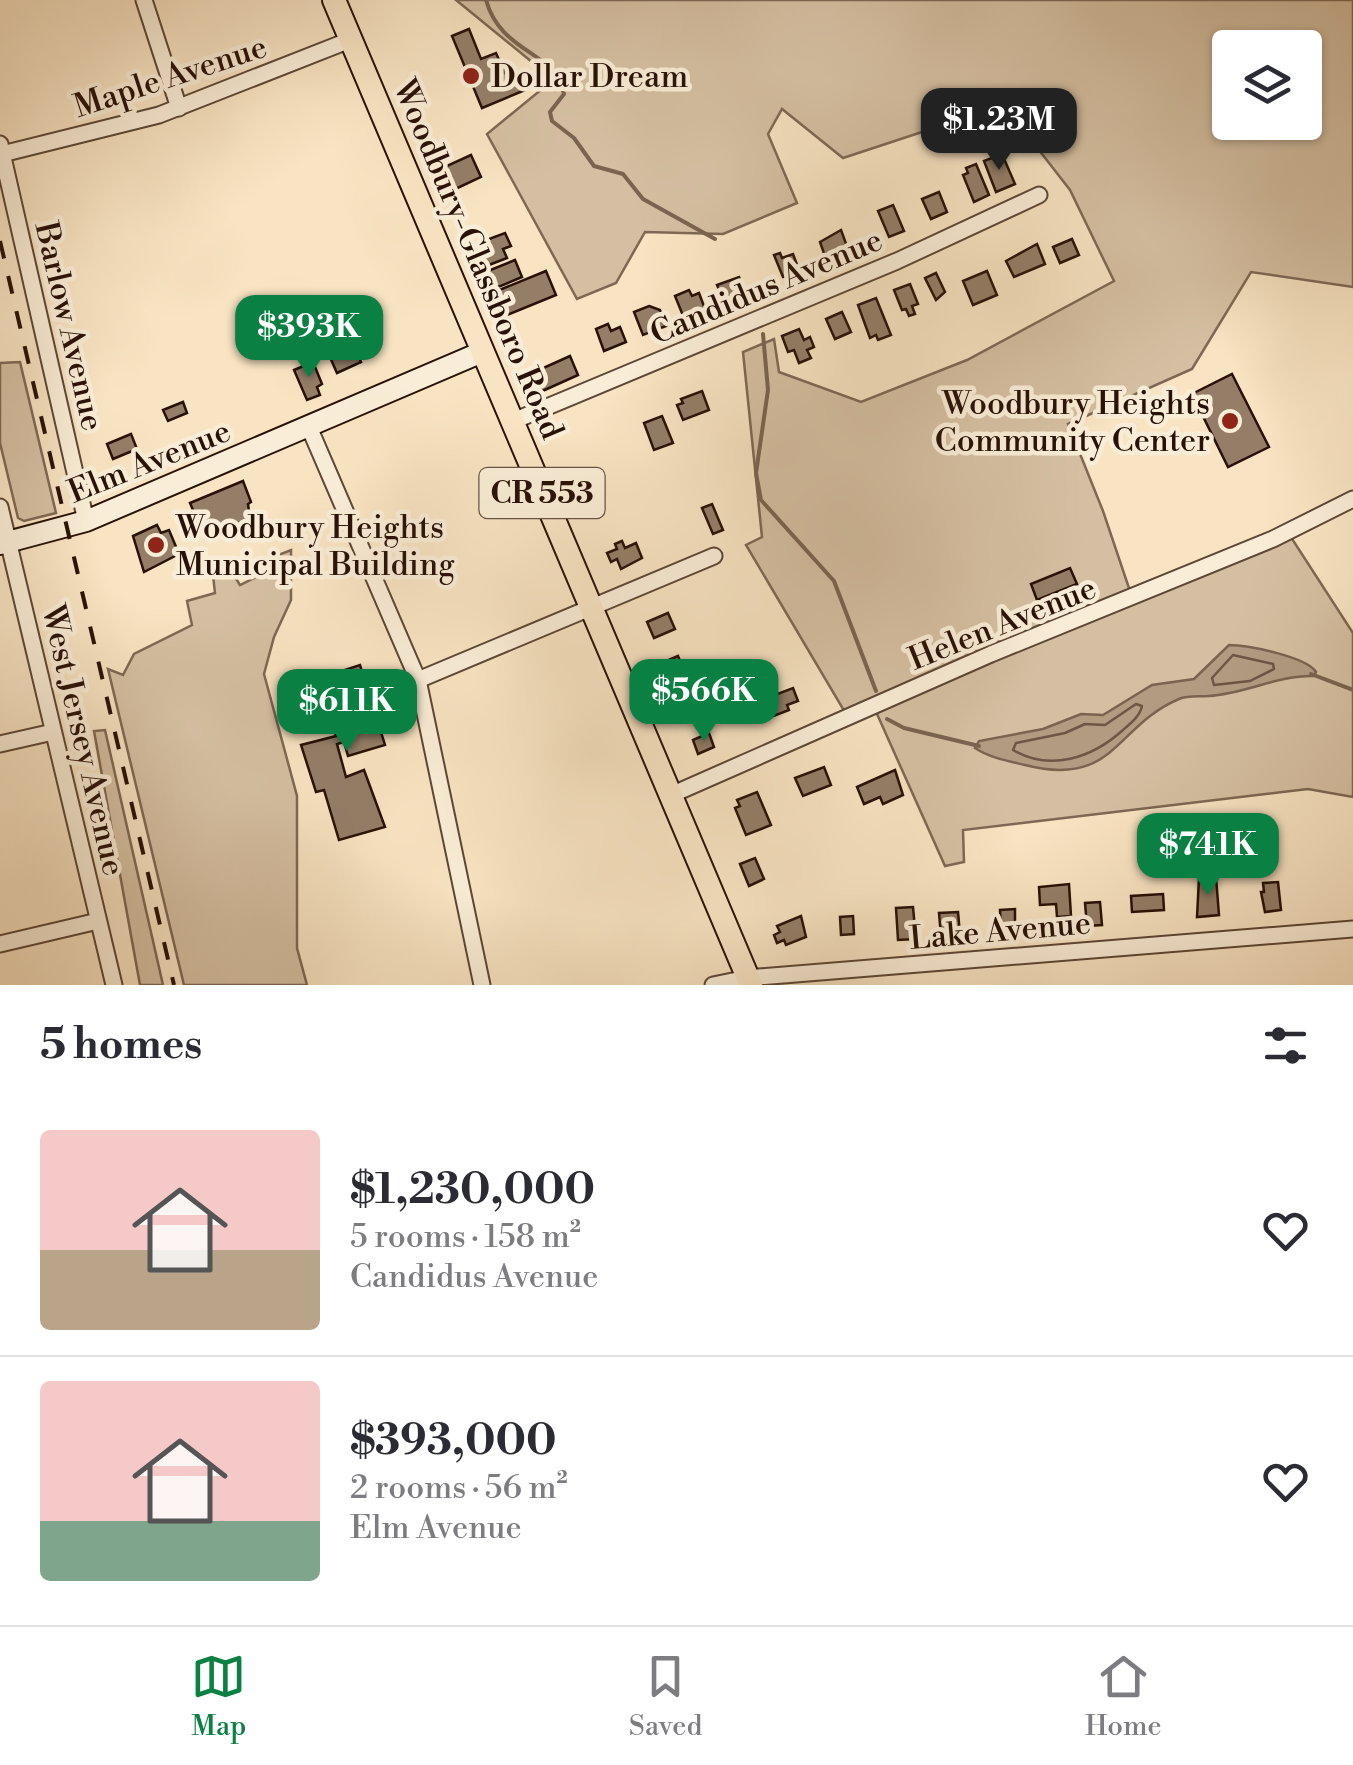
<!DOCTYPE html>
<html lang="en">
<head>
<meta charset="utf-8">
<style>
  :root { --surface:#fff; --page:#f2f2f3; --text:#2b2b33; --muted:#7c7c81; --line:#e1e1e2; --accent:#0b8043 }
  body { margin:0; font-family:"Libre Bodoni",serif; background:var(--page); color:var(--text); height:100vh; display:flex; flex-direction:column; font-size:38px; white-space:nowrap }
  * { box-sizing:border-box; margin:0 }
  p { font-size:32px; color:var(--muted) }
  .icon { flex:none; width:55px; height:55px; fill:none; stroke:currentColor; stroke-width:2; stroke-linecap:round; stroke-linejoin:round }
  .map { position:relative; height:985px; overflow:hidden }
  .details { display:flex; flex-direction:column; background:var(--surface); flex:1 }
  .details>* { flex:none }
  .controls { position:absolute; left:1212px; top:30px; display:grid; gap:20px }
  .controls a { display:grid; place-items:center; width:110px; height:110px; border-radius:10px; background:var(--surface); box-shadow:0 2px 8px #0004; font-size:50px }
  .price { position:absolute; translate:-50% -85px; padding:0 22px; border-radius:20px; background:var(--accent); color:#fff; font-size:32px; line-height:65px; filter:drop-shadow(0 2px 5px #0008) }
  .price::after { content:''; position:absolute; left:50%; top:60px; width:30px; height:22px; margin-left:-15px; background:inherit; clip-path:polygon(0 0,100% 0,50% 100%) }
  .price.on { background:#222; color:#fff }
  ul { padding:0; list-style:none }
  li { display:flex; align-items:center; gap:30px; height:250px; padding:0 40px }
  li+li { border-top:2px solid var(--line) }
  li span { display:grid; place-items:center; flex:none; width:280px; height:200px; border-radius:10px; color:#555 }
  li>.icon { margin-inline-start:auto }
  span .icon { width:120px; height:120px; fill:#fffc; stroke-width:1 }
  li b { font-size:42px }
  h2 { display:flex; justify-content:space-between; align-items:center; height:120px; padding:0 40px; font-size:42px }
  .tab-bar { display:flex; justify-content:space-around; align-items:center; height:140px; border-top:2px solid var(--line); background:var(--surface); font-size:28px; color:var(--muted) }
  .tab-bar a { display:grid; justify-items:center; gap:5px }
  .tab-bar .on { color:var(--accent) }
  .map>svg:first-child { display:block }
</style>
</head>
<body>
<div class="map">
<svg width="1353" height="985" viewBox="0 0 1353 985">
  <rect width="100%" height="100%" fill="#f8e3c2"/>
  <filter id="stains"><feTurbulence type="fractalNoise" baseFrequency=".002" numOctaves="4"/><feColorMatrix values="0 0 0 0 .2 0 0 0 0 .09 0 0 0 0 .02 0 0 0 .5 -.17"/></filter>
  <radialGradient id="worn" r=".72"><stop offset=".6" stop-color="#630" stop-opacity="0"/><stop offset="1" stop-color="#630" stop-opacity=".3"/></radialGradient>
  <!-- green -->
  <g fill="#d5bfa2" stroke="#7e6854" stroke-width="2.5" fill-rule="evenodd">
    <path d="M 456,0 L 1353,0 L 1353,287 L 1251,272 L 1192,369 L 1068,424 L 1103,511 L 1132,597 L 1287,531 L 1353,633 L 1353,797 L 1308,789 L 963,830 L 964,862 L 945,866 L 873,705 L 846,714 L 746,545 L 762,537 L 743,352 L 774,339 L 779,372 L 861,402 L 967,360 L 1114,281 L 1070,190 L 1004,105 L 843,158 L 782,109 L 768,134 L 797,203 L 723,234 L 645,232 L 616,283 L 577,299 L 487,134 L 542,89 L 538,67 ZM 1230,48 L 1305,48 L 1305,122 L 1230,122 Z"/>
    <polygon points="20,362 56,513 24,521 18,518 0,443 0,363"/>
    <polygon points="291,550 291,600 274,637 264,674 297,796 297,948 307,985 184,985 108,669 123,675 134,654 192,625 187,601 215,593 213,575 230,569 240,585 256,577 263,561"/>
    <polygon points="105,730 163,985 140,985 94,731"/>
  </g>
  <!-- water -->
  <path fill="#b19c82" stroke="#7a6450" stroke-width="2.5" d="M 1229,645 C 1248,645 1307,657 1316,672 L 1314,676 C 1278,675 1245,694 1209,696 C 1199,697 1188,695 1179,699 C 1115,726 1115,788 1025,765 C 1008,761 990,758 975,748 L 979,741 L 1043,729 L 1081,714 L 1103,715 L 1152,685 L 1194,679 Z"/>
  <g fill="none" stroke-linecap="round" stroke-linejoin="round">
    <!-- shore -->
    <g stroke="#6c5644" stroke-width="2.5">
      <polygon points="1233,655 1273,664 1274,669 1250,681 1214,685 1212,678"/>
      <path d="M 1136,704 L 1142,706 C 1140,716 1131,723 1123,730 C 1092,758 1050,772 1013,750 L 1016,743 L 1065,733 L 1085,724 L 1105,725 Z"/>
    </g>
    <!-- stream -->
    <g stroke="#7a6450" stroke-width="4">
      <path d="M 486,0 C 501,54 555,50 564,94 L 550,112 L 552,121 L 574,138 L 594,166 L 623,174 L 643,199 L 715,239"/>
      <polyline points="763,334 768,390 756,473 761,500 834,581 876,691"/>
      <polyline points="1311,674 1353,690"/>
      <polyline points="887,719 904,728 979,746"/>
    </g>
  </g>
  <!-- building -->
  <g fill="#947e68" stroke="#281106" stroke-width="2.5">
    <polygon points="469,29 481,59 496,53 505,73 516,69 525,90 482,108 452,36"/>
    <polygon points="1002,154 1015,184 996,192 984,161"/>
    <polygon points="471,155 481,177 449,192 438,170"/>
    <polygon points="976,164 989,195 974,202 963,175 968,173 966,168"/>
    <polygon points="939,192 947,212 931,219 922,199"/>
    <polygon points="893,205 904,231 889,237 878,211"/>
    <polygon points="841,230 848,249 837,254 839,259 832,262 830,257 826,259 820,242"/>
    <polygon points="505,233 511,246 503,249 507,258 481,268 473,245"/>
    <polygon points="1072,239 1079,255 1060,263 1053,247"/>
    <polygon points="1037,244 1045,264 1014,277 1006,261"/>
    <polygon points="780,253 782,258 793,254 799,270 795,272 797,276 783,277 774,255"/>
    <polygon points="515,260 522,277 491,290 483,273"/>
    <polygon points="546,271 556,295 502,317 492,293"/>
    <polygon points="987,271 997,295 973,305 963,281"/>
    <polygon points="936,273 945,292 936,300 925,278"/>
    <polygon points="739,277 745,292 724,301 717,285"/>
    <polygon points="910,284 918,304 912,306 915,314 909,316 906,309 902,310 894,290"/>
    <polygon points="689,290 692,296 699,293 705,309 684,318 675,296"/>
    <polygon points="876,298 891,335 878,340 876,335 870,338 858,305"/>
    <polygon points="649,306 660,310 666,326 643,335 634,312"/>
    <polygon points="842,312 851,332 835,339 826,319"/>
    <polygon points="608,324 611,331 620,327 626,342 604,351 596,329"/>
    <polygon points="799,329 804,340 810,337 814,347 807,350 811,358 799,363 794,350 788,352 782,336"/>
    <polygon points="354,345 361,362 337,373 329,355"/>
    <polygon points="570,356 578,375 527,398 519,379"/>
    <polygon points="313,362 322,384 317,387 320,395 307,400 294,370"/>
    <polygon points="1232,374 1269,447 1228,467 1192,394"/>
    <polygon points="702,391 709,410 683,420 677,405 683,403 681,399"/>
    <polygon points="183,402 187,413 168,421 163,410"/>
    <polygon points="662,416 673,443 654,450 644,423"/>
    <polygon points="131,434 137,449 113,459 107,444"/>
    <polygon points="243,481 251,502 248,504 250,518 205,538 190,503"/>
    <polygon points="712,504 723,530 713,534 702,508"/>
    <polygon points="157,525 161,533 169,530 179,554 144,572 133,536"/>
    <polygon points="622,541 625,548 636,543 642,558 621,569 617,559 611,562 607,553 617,549 615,544"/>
    <polygon points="1070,568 1077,584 1037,600 1031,584"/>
    <polygon points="668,613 675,629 654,638 647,622"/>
    <polygon points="678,656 685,673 657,685 650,668"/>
    <polygon points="360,665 385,745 348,756 344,742 337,744 346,777 364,770 385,827 339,840 324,790 316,792 301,745 336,736 320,678"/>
    <polygon points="793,688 798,701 787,705 789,710 766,719 759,701"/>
    <polygon points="709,733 714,747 698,754 693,740"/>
    <polygon points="824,767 831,785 803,796 795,778"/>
    <polygon points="895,770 903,795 883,804 880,797 864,804 857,787"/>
    <polygon points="757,792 771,825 746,835 735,808 740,806 737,800"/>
    <polygon points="755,858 764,879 749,886 740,864"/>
    <polygon points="1216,877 1219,915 1197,917 1199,878"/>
    <polygon points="1278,882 1281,910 1265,912 1261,892 1264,892 1263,883"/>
    <polygon points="1069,884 1071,916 1057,917 1056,904 1040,905 1039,887"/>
    <polygon points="1163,894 1164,910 1132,912 1131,896"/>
    <polygon points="1100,902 1102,925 1087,926 1085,903"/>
    <polygon points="913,907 916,939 898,940 896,908"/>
    <polygon points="1015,909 1015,931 1001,933 1000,910"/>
    <polygon points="958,912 960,934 941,936 939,913"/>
    <polygon points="801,916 806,937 786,945 784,940 777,943 774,935 780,932 777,926"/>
    <polygon points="853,916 854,934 841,935 840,917"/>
  </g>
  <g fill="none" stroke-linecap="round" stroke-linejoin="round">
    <defs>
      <g id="street">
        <polyline points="144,0 179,108"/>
        <polyline points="0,144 86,521"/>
        <polyline points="2,154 159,115 350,40"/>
        <polyline points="511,422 897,261 1039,195"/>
        <polyline points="309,427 418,680 482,985"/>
        <polyline points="0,507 114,985"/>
        <polyline points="418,680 714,556"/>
        <polyline points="0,744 53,732"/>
        <polyline points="671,795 991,654 1273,539 1353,499"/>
        <polyline points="0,944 98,921"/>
        <polyline points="713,985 747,978 1353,929"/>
      </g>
      <polyline id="secondary" points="0,544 86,521 482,352"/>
      <polyline id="primary" points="334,0 751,985"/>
    </defs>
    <!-- street casing -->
    <use href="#street" stroke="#5c4635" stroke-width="19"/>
    <!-- secondary casing -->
    <use href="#secondary" stroke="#281106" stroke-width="24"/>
    <!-- primary casing -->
    <use href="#primary" stroke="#281106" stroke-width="26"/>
    <!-- street -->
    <use href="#street" stroke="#faedd7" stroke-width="15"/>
    <!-- secondary -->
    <use href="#secondary" stroke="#faedd7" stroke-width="20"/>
    <!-- primary -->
    <use href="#primary" stroke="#f8e3c2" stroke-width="22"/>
    <!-- rail -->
    <polyline stroke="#281106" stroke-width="4" stroke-dasharray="18 18" stroke-linecap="butt" points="0,241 174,985"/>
  </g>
  <!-- markers -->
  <g fill="#8f2418" stroke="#faedd7" stroke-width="4">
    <circle cx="471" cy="76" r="10"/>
    <circle cx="1230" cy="421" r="10"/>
    <circle cx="156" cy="545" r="10"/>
  </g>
  <g text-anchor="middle" stroke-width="9" stroke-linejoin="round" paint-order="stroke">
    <!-- shield labels -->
    <rect fill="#faedd7" stroke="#675345" stroke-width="2.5" x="479.5" y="468" width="125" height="50" rx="8"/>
    <g font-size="30" font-weight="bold" fill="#281106">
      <text x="542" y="503">CR 553</text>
    </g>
    <!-- street labels -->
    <g font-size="32" fill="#281106" stroke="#faedd7">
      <text transform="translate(170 76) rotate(-18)" y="11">Maple Avenue</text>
      <text transform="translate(479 259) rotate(67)" y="11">Woodbury-Glassboro Road</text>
      <text transform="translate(766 286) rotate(-23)" y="11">Candidus Avenue</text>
      <text transform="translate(70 326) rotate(77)" y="11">Barlow Avenue</text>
      <text transform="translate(149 461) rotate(-22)" y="11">Elm Avenue</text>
      <text transform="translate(1002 623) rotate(-22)" y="11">Helen Avenue</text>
      <text transform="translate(84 740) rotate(77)" y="11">West Jersey Avenue</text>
      <text transform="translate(1000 930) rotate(-5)" y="11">Lake Avenue</text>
    </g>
    <!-- poi labels -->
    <g font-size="32" fill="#281106" stroke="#faedd7" text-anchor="start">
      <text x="491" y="87">Dollar Dream</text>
      <text x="1210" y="414" text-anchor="end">Woodbury Heights<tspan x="1210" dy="37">Community Center</tspan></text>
      <text x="176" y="538">Woodbury Heights<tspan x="176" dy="37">Municipal Building</tspan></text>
    </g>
  </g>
  <rect width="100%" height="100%" filter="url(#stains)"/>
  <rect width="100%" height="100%" fill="url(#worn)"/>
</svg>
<div class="controls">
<a><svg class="icon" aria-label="layers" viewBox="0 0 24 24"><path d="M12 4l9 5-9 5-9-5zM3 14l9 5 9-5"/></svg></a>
</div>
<b class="price on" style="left:999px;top:173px">$1.23M</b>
<b class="price" style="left:309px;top:380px">$393K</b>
<b class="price" style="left:704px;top:744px">$566K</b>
<b class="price" style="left:347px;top:754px">$611K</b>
<b class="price" style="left:1208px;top:898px">$741K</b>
</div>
<section class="details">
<h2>5 homes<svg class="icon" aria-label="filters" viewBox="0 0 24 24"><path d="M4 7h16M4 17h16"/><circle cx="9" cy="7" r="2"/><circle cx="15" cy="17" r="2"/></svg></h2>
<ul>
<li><span style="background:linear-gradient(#f6c9c9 60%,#b9a48a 0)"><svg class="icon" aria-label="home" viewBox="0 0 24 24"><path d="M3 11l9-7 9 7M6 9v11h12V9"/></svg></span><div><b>$1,230,000</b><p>5 rooms · 158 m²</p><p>Candidus Avenue</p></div><svg class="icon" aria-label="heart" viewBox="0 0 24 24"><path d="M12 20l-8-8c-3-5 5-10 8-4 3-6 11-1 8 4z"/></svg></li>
<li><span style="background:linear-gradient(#f6c9c9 70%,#7fa58c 0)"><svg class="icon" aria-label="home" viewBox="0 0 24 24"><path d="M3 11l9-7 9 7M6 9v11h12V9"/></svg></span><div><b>$393,000</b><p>2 rooms · 56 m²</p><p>Elm Avenue</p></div><svg class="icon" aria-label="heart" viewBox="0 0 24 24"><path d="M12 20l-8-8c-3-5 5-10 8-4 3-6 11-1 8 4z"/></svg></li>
</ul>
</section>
<nav class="tab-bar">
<a class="on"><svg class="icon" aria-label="map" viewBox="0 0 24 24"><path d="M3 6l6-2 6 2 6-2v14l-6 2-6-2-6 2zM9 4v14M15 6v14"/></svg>Map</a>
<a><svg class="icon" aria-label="saved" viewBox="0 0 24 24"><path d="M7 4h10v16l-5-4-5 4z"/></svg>Saved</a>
<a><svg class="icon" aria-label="home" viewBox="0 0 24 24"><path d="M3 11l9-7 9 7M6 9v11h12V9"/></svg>Home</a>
</nav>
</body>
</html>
